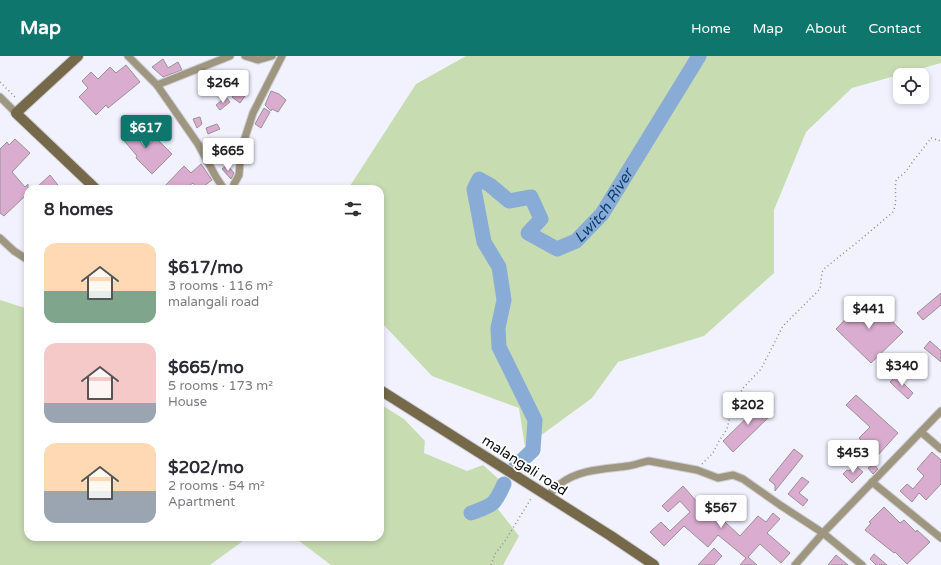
<!DOCTYPE html>
<html lang="en">
<head>
<meta charset="utf-8">
<style>
  :root { --surface:#fff; --page:#f2f2f3; --text:#2b2b33; --muted:#7c7c81; --accent:#0f766e }
  body { margin:0; font-family:"Varela Round",sans-serif; background:var(--page); color:var(--text); height:100vh; display:flex; flex-direction:column; font-size:15px; white-space:nowrap }
  * { box-sizing:border-box; margin:0 }
  p { font-size:13px; color:var(--muted) }
  .icon { flex:none; width:22px; height:22px; fill:none; stroke:currentColor; stroke-width:2; stroke-linecap:round; stroke-linejoin:round }
  .map { position:relative; flex:1; overflow:hidden }
  .side { position:absolute; left:24px; top:129px; width:360px; height:356px; display:flex; flex-direction:column; background:var(--surface); border-radius:12px; box-shadow:0 2px 6px #0003 }
  .side>* { flex:none }
  .fabs { position:absolute; left:893px; top:12px; display:grid; gap:8px }
  .fabs a { display:grid; place-items:center; width:36px; height:36px; border-radius:8px; background:var(--surface); box-shadow:0 2px 6px #0003; font-size:20px }
  .price { position:absolute; translate:-50% -34px; padding:0 9px; border-radius:4px; background:#fff; color:#222; font-size:13px; line-height:26px; filter:drop-shadow(0 1px 2px #0008) }
  .price::after { content:''; position:absolute; left:50%; top:24px; width:12px; height:9px; margin-left:-6px; background:inherit; clip-path:polygon(0 0,100% 0,50% 100%) }
  .price.selected { background:var(--accent); color:#fff }
  ul { padding:0; list-style:none }
  li { display:flex; align-items:center; gap:12px; height:100px; padding:0 20px }
  li span { display:grid; place-items:center; flex:none; width:112px; height:80px; border-radius:12px; color:#555 }
  li>.icon { margin-inline-start:auto }
  span .icon { width:48px; height:48px; fill:#fffc; stroke-width:1 }
  li b { font-size:17px }
  h2 { display:flex; justify-content:space-between; align-items:center; height:48px; padding:0 20px; font-size:17px }
  header { display:flex; align-items:center; gap:24px; box-sizing:border-box; height:56px; padding:0 20px; background:var(--accent); color:#fff }
  header strong { font-size:19px }
  nav { display:flex; gap:22px; margin-inline-start:auto; font-size:14px }
  .map>svg:first-child { display:block }
</style>
</head>
<body>
<header>
<strong>Map</strong>
<nav><a>Home</a><a>Map</a><a>About</a><a>Contact</a></nav>
</header>
<div class="map">
<svg width="941" height="509" viewBox="0 0 941 509">
  <rect width="100%" height="100%" fill="#f1f2fe"/>
  <!-- green -->
  <g fill="#c8dcb2">
    <polygon points="466,0 941,0 941,7 852,32 806,76 774,154 774,217 704,280 618,306 592,342 525,391 519,352 432,320 380,265 380,133 348,133 416,28"/>
    <polygon points="0,244 28,253 28,481 380,481 380,348 404,363 425,385 424,397 467,415 483,409 504,428 498,453 519,480 503,509 331,509 295,482 243,485 210,509 0,509"/>
  </g>
  <g fill="none" stroke-linecap="round" stroke-linejoin="round">
    <!-- river -->
    <g stroke="#89acd6" stroke-width="15">
      <path id="s1" d="M 516,410 L 533,394 L 535,364 L 499,291 L 498,272 L 504,244 L 499,211 L 484,186 L 474,133 L 479,123 L 490,129 L 509,145 L 531,141 L 541,163 L 528,177 L 557,193 L 576,185 L 602,158 L 699,0"/>
      <path d="M 471,457 C 493,449 494,450 504,428"/>
    </g>
  </g>
  <!-- building -->
  <g fill="#daaccf" stroke="#9a9098">
    <polygon points="163,3 168,12 178,6 182,14 163,21 152,11"/>
    <polygon points="126,9 140,26 108,52 106,49 96,59 79,41 88,32 82,25 91,16 98,23 110,11 116,17"/>
    <polygon points="237,34 245,40 240,47 232,41"/>
    <polygon points="271,35 279,38 286,44 278,56 272,53 271,55 265,49"/>
    <polygon points="226,41 230,46 220,54 216,49"/>
    <polygon points="264,52 270,56 261,72 255,68"/>
    <polygon points="200,61 202,68 197,72 193,63"/>
    <polygon points="139,64 144,71 138,76 139,77 136,80 145,92 156,82 172,98 152,118 136,102 137,100 121,81 130,74 128,73"/>
    <polygon points="217,68 220,73 208,78 206,72"/>
    <polygon points="15,83 30,97 12,116 25,131 28,128 28,143 25,140 4,160 0,157 0,93 7,86 9,89"/>
    <polygon points="228,88 236,98 235,103 228,108 219,96"/>
    <polygon points="201,108 212,124 200,133 198,133 193,127 184,133 162,133 184,110 191,117"/>
    <polygon points="227,109 234,117 231,123 222,113"/>
    <polygon points="50,119 61,133 53,133 50,129 45,133 35,133"/>
    <polygon points="941,237 941,249 923,264 917,257"/>
    <polygon points="867,241 903,276 871,307 836,273"/>
    <polygon points="930,285 941,295 941,306 924,292"/>
    <polygon points="896,320 913,337 908,343 890,326"/>
    <polygon points="856,339 898,377 877,400 859,382 870,371 846,349"/>
    <polygon points="764,345 774,356 733,396 723,385"/>
    <polygon points="794,393 803,400 775,435 775,429 769,424"/>
    <polygon points="932,396 941,404 941,428 926,444 919,437 912,446 900,435 907,428 913,433 924,420 917,413"/>
    <polygon points="874,408 878,413 873,418 868,412"/>
    <polygon points="855,409 863,416 852,427 843,418 847,414 849,415"/>
    <polygon points="802,421 809,426 799,437 808,444 803,450 788,438"/>
    <polygon points="683,430 707,457 711,453 740,480 758,460 766,466 773,457 780,463 767,477 790,497 781,507 760,488 748,501 757,509 740,509 746,502 718,479 708,491 684,470 664,490 650,476 661,466 670,475 690,456 680,445 668,456 662,450"/>
    <polygon points="884,451 900,467 904,464 916,476 917,474 930,486 907,508 895,496 894,497 865,474 871,467 869,466"/>
    <polygon points="714,492 722,500 714,509 698,509"/>
    <polygon points="874,498 887,509 876,509 870,503"/>
    <polygon points="836,499 848,509 828,509"/>
  </g>
  <g fill="none" stroke-linecap="round" stroke-linejoin="round">
    <defs>
      <g id="street">
        <polyline points="128,0 157,29 198,88 216,121 224,133"/>
        <polyline points="245,0 258,4 272,0"/>
        <polyline points="157,29 230,0"/>
        <polyline points="0,41 16,57"/>
        <polyline points="233,133 234,128 239,119 241,94 253,57 282,0"/>
        <polyline points="0,182 14,195 28,204"/>
        <polyline points="921,376 941,393"/>
        <polyline points="872,426 941,482"/>
        <path d="M 547,441 C 551,436 556,431 560,428 C 579,413 606,413 628,410 C 635,409 642,406 649,405 L 697,414 L 718,422 L 733,419 L 743,423 L 780,449 L 823,477 L 862,509"/>
        <polyline points="795,509 823,477 941,355"/>
      </g>
      <g id="secondary">
        <polyline points="78,0 16,57 96,133"/>
        <polyline points="380,334 611,480 654,509"/>
      </g>
    </defs>
    <!-- street casing -->
    <use href="#street" stroke="#cdced8" stroke-width="9"/>
    <!-- secondary casing -->
    <use href="#secondary" stroke="#cdced8" stroke-width="12"/>
    <!-- path -->
    <g stroke="#8b8c95" stroke-width="1.5" stroke-dasharray="1 3" stroke-linecap="butt">
      <polyline points="0,26 17,43"/>
      <path d="M 702,408 L 713,397 L 719,385 L 727,373 L 732,352 L 743,332 L 761,313 L 783,270 L 820,233 L 822,216 L 825,212 L 860,184 L 893,156 C 898,145 894,135 896,125 C 898,120 904,119 907,114 C 914,103 923,93 931,82 L 941,85"/>
      <polyline points="491,509 495,498 505,485 532,441"/>
    </g>
    <!-- street -->
    <use href="#street" stroke="#9f9680" stroke-width="7"/>
    <!-- secondary -->
    <use href="#secondary" stroke="#76694a" stroke-width="10"/>
  </g>
  <g text-anchor="middle" stroke-width="3.5" stroke-linejoin="round" paint-order="stroke">
    <!-- street labels -->
    <g font-size="14" fill="#0d0e12" stroke="#fff">
      <text transform="translate(525 409) rotate(33)" y="5">malangali road</text>
    </g>
    <!-- water labels -->
    <g font-size="15" font-style="italic" fill="#0c3e71" stroke="#fff">
      <text dy="5" stroke="none"><textPath href="#s1" startOffset="512">Lwitch River</textPath></text>
    </g>
  </g>
</svg>
<div class="fabs">
<a><svg class="icon" aria-label="locate" viewBox="0 0 24 24"><circle cx="12" cy="12" r="6"/><path d="M12 2v4M12 18v4M2 12h4M18 12h4"/></svg></a>
</div>
<b class="price" style="left:223px;top:48px">$264</b>
<b class="price selected" style="left:146px;top:93px">$617</b>
<b class="price" style="left:228px;top:116px">$665</b>
<b class="price" style="left:869px;top:274px">$441</b>
<b class="price" style="left:902px;top:331px">$340</b>
<b class="price" style="left:748px;top:370px">$202</b>
<b class="price" style="left:853px;top:418px">$453</b>
<b class="price" style="left:721px;top:473px">$567</b>
<section class="side">
<h2>8 homes<svg class="icon" aria-label="filters" viewBox="0 0 24 24"><path d="M4 7h16M4 17h16"/><circle cx="9" cy="7" r="2"/><circle cx="15" cy="17" r="2"/></svg></h2>
<ul>
<li><span style="background:linear-gradient(#ffd9b3 60%,#7fa58c 0)"><svg class="icon" aria-label="home" viewBox="0 0 24 24"><path d="M3 11l9-7 9 7M6 9v11h12V9"/></svg></span><div><b>$617/mo</b><p>3 rooms · 116 m²</p><p>malangali road</p></div></li>
<li><span style="background:linear-gradient(#f6c9c9 75%,#9aa5b1 0)"><svg class="icon" aria-label="home" viewBox="0 0 24 24"><path d="M3 11l9-7 9 7M6 9v11h12V9"/></svg></span><div><b>$665/mo</b><p>5 rooms · 173 m²</p><p>House</p></div></li>
<li><span style="background:linear-gradient(#ffd9b3 60%,#9aa5b1 0)"><svg class="icon" aria-label="home" viewBox="0 0 24 24"><path d="M3 11l9-7 9 7M6 9v11h12V9"/></svg></span><div><b>$202/mo</b><p>2 rooms · 54 m²</p><p>Apartment</p></div></li>
</ul>
</section>
</div>
</body>
</html>
